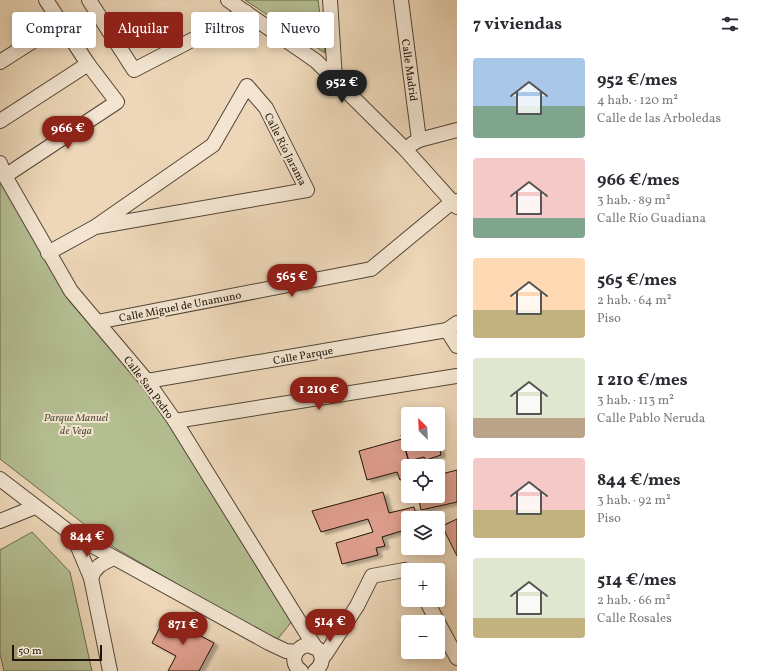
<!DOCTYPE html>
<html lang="es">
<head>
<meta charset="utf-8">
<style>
  :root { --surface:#fff; --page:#f2f2f3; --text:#2b2b33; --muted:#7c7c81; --accent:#8f2418 }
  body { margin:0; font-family:Vollkorn,serif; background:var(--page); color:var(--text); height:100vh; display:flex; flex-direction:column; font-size:15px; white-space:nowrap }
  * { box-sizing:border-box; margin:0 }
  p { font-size:13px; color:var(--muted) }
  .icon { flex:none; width:22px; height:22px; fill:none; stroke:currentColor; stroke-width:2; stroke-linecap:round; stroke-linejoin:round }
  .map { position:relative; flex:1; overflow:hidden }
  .drawer { display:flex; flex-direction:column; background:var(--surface); width:300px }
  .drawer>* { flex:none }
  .banner { position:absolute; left:12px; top:12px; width:380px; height:36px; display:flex; gap:8px }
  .needle { width:26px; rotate:336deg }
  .fabs { position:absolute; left:401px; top:407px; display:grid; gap:8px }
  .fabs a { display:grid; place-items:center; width:44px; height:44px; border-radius:4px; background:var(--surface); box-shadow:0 2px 10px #0003; font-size:20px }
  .scale { position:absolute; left:12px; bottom:10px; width:90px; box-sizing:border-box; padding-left:4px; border:2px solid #20140a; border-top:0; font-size:11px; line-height:14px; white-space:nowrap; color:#20140a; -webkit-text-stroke:3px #f3e5d1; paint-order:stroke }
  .price { position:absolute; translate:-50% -34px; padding:0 9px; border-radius:14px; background:var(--accent); color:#fff; font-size:13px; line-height:26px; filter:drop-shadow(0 1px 2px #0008) }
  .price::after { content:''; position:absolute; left:50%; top:24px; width:12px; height:9px; margin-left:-6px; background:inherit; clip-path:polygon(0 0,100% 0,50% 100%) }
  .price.current { background:#222; color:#fff }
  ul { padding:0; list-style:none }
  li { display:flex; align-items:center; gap:12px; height:100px; padding:0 16px }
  li span { display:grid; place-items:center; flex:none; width:112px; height:80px; border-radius:4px; color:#555 }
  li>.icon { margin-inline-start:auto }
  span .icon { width:48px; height:48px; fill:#fffc; stroke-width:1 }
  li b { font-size:17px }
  h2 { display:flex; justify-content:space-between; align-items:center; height:48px; padding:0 16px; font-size:17px }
  .tag { padding:0 14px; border-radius:4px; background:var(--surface); box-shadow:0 2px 10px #0003; font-size:14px; line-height:36px }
  .tag.current { background:var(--accent); color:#fff }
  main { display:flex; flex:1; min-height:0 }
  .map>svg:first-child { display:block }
</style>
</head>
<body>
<main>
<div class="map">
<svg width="457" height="671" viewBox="0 0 457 671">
  <defs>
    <filter id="shadow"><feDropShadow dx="4.5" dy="2.5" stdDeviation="1" flood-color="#0004"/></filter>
  </defs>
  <rect width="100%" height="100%" fill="#edd7b8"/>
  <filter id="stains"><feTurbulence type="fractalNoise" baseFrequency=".005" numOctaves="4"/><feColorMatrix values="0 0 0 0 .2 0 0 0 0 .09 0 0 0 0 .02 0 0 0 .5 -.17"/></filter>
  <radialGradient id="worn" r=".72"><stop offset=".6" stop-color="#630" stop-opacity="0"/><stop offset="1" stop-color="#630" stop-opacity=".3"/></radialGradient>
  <!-- green -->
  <g fill="#b4bf92" stroke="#6a6a4e">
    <polygon points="245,0 318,0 325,53"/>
    <polygon points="0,173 70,302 150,395 229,514 293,620 276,641 115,548 0,459"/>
    <polygon points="32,532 70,572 92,671 4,671 0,654 0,550"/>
  </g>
  <!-- building -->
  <g fill="#df9e8d" stroke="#20140a" filter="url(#shadow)">
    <polygon points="408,433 408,444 438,444 438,441 441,455 426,460 424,457 409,461 401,435"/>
    <polygon points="402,439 410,466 408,466 408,478 400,480 397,472 367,480 359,451"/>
    <polygon points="457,470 457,502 421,510 418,496 438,496 438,475"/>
    <polygon points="383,492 389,513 414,507 417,518 408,518 408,529 382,537 385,546 376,548 378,555 342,564 336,543 373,532 368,519 321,532 312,511"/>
    <polygon points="457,519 457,556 442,526"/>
    <polygon points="165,617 214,643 199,671 168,671 176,656 152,643"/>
  </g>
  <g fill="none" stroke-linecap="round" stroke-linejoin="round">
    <defs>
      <g id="minor">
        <polyline points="89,0 134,70 246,12"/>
        <polyline points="228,0 316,61 404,148 457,207"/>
        <polyline points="330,0 335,79"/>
        <polyline points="401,0 419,140"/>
        <polyline points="0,62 61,23"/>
        <polyline points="0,121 88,64"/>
        <polyline points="412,144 419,140 457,130"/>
        <polyline points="0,163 5,176 71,291 147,381 175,421 315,647"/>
        <polyline points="5,176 117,102 88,64 46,0"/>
        <polyline points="48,253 95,227 213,145 247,86 266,108 307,190 95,227"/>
        <polyline points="97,322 371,269 452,202 457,201"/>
        <polyline points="447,330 457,346"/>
        <polyline points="147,381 447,330 457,323"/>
        <polyline points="175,421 457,376"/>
        <polyline points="0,479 73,535 269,643 286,651 296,652"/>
        <polyline points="0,521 35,507"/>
        <polyline points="73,535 91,578 110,671"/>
        <path d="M 91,578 C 95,566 103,563 114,558"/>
        <polyline points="426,600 457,658"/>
        <polyline points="322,657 325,655 357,606 372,576 404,570 408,574"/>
        <path d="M 301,671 C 289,663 294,647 308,645 L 318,649 C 324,657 323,665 315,671"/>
      </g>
    </defs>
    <!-- minor casing -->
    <use href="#minor" stroke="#534536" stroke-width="16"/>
    <!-- minor -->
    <use href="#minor" stroke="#f3e5d1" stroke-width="14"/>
  </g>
  <g text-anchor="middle" stroke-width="4" stroke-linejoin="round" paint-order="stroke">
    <!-- street labels -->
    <g font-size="11" fill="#20140a" stroke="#f3e5d1">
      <text transform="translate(410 70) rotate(82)" y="4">Calle Madrid</text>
      <text transform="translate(286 149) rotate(63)" y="4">Calle Río Jarama</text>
      <text transform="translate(180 306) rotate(-11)" y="4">Calle Miguel de Unamuno</text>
      <text transform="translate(303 355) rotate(-10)" y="4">Calle Parque</text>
      <text transform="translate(149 387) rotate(53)" y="4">Calle San Pedro</text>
    </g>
    <!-- park labels -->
    <g font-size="11" font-style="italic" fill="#54503a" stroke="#f3e5d1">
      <text x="76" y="421">Parque Manuel<tspan x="76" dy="13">de Vega</tspan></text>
    </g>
  </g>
  <rect width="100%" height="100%" filter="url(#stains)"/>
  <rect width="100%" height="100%" fill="url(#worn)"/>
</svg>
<div class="fabs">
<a><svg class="needle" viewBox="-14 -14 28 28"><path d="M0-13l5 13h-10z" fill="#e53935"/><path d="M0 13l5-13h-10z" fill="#7c7c81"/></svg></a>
<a><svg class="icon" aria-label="locate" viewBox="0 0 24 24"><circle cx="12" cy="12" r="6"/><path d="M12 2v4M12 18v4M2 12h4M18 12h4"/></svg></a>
<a><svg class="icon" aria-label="layers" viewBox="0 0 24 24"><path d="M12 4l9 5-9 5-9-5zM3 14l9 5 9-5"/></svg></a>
<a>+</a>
<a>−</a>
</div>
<div class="scale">50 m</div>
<b class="price current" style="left:342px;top:104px">952 €</b>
<b class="price" style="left:68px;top:150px">966 €</b>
<b class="price" style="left:292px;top:298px">565 €</b>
<b class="price" style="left:319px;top:411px">1 210 €</b>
<b class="price" style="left:87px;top:558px">844 €</b>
<b class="price" style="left:330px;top:643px">514 €</b>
<b class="price" style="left:183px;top:646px">871 €</b>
<div class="banner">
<a class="tag">Comprar</a>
<a class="tag current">Alquilar</a>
<a class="tag">Filtros</a>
<a class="tag">Nuevo</a>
</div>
</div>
<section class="drawer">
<h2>7 viviendas<svg class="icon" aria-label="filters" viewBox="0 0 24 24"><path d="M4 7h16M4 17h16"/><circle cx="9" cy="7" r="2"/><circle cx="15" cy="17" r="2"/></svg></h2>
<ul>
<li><span style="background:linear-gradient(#a9c7e8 60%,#7fa58c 0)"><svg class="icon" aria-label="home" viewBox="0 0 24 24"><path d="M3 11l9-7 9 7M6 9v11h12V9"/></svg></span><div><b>952 €/mes</b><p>4 hab. · 120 m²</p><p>Calle de las Arboledas</p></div></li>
<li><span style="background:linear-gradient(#f6c9c9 75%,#7fa58c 0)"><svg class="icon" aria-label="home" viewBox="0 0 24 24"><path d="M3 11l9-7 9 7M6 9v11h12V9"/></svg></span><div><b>966 €/mes</b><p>3 hab. · 89 m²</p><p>Calle Río Guadiana</p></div></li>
<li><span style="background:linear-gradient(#ffd9b3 65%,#c2b280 0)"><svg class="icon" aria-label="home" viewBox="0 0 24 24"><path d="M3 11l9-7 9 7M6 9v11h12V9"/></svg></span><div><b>565 €/mes</b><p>2 hab. · 64 m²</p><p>Piso</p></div></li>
<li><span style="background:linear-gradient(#dfe7d0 75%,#b9a48a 0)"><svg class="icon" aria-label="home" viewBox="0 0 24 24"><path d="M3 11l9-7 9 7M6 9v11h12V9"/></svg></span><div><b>1 210 €/mes</b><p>3 hab. · 113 m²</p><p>Calle Pablo Neruda</p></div></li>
<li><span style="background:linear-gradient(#f6c9c9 65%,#c2b280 0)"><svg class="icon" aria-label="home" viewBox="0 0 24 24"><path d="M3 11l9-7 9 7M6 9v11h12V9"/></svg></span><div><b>844 €/mes</b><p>3 hab. · 92 m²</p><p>Piso</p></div></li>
<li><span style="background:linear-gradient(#dfe7d0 75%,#c2b280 0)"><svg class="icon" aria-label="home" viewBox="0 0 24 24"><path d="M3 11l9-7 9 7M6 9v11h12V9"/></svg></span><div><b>514 €/mes</b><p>2 hab. · 66 m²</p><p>Calle Rosales</p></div></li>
</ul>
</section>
</main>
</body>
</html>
